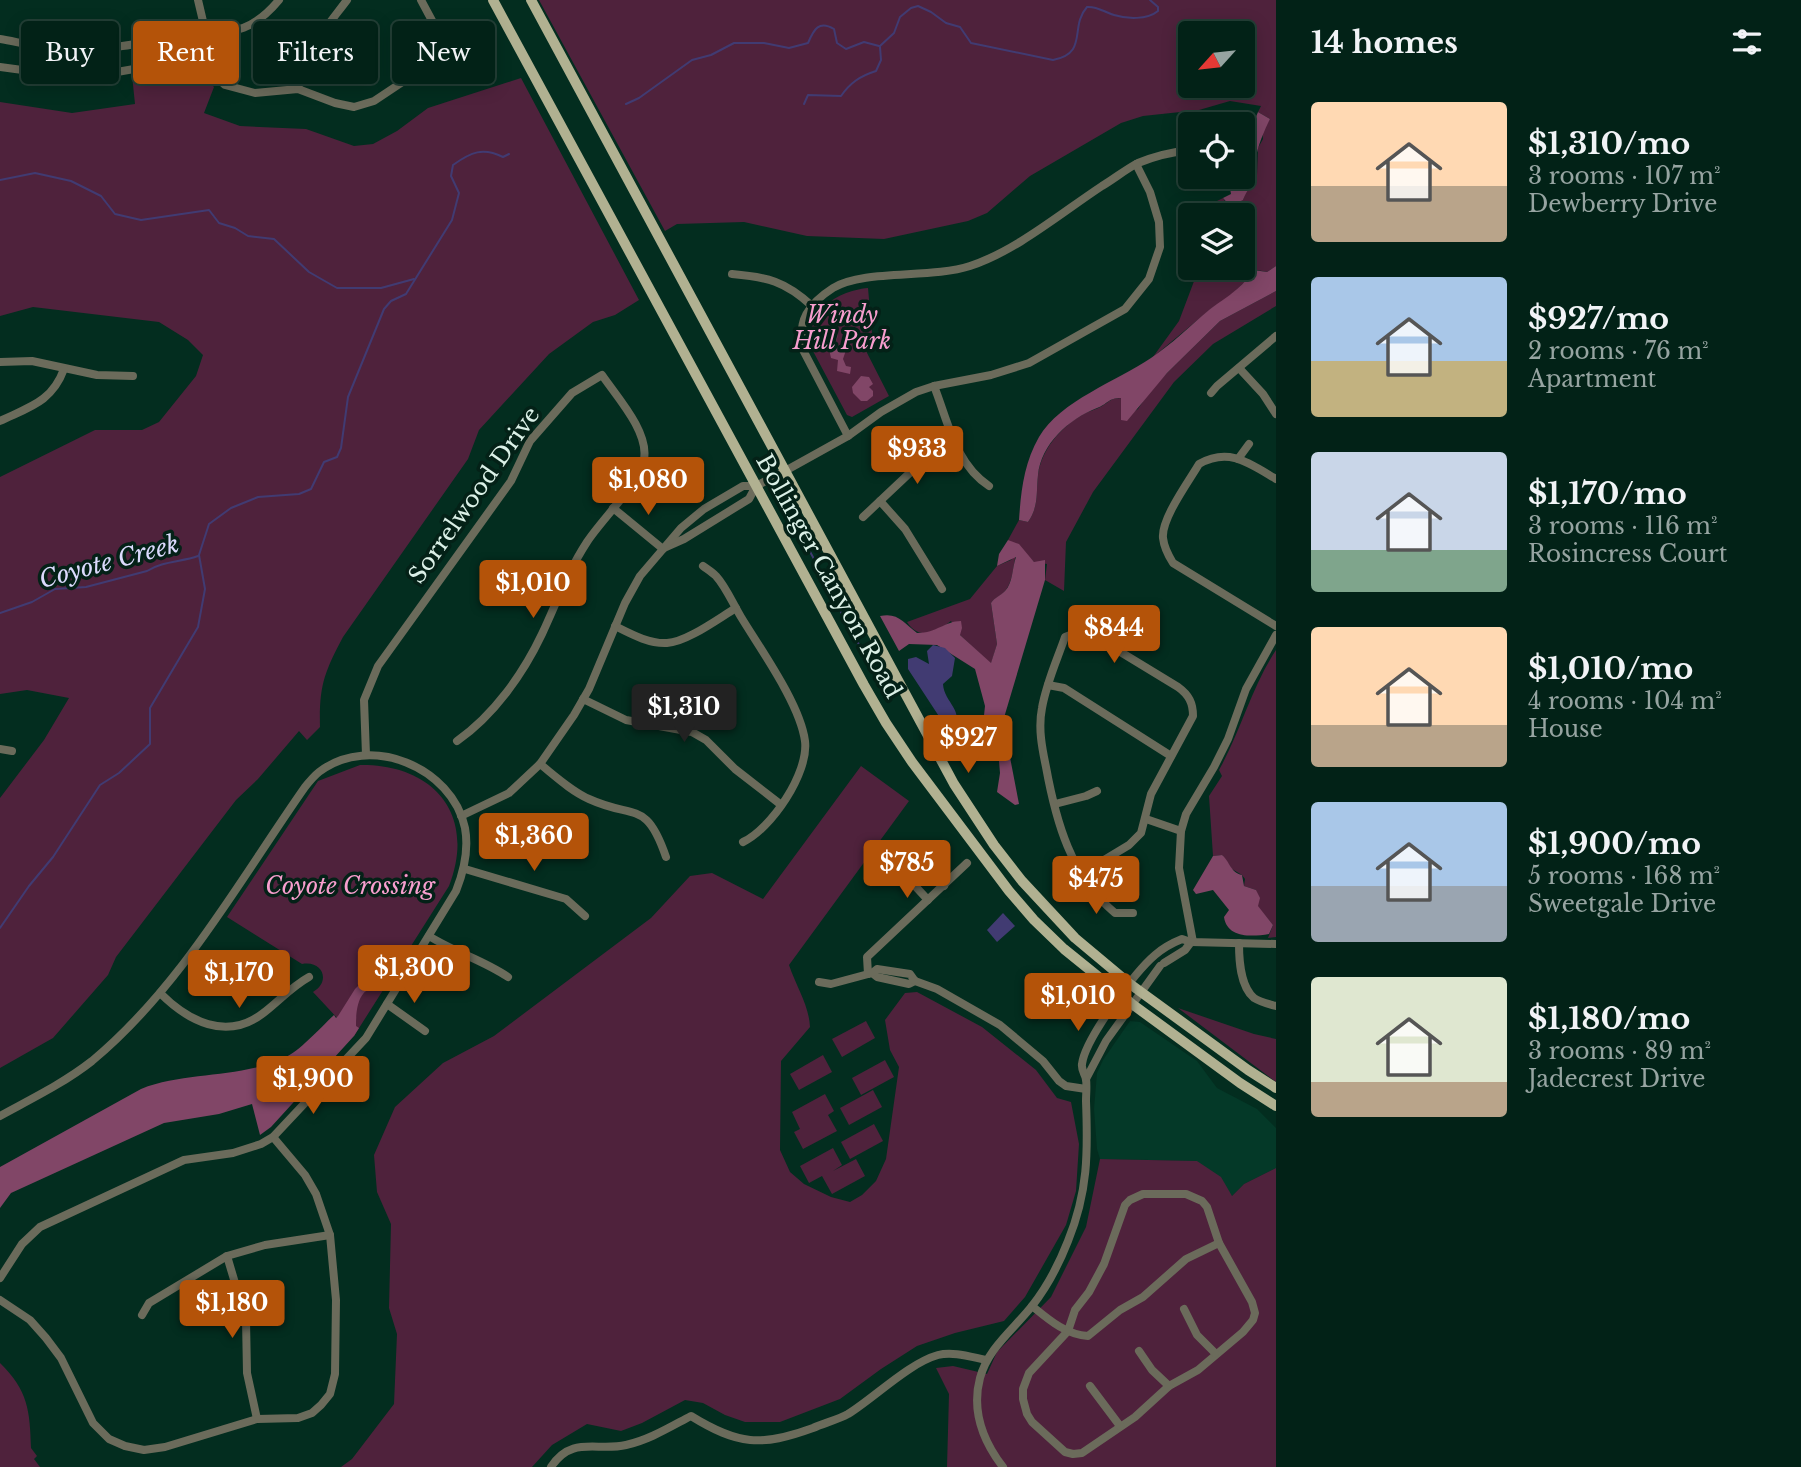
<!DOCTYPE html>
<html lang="en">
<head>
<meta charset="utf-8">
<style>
  :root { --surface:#022217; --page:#0c2a20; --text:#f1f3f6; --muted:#96a4a1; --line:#233f36; --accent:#b45309 }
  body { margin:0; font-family:"Libre Baskerville",serif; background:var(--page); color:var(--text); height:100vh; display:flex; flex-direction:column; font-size:26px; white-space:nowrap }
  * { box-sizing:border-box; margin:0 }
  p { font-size:23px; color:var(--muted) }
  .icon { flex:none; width:38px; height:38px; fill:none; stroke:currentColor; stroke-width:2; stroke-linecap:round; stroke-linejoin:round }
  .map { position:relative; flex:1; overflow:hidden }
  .panel { display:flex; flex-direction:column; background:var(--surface); width:525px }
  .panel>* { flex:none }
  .guide { position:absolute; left:21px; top:21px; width:665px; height:63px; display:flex; gap:14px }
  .needle { width:46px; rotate:243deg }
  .buttons { position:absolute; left:1178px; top:21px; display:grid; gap:14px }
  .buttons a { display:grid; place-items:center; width:77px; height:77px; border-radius:7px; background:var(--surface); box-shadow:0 4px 18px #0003,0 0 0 2px var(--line); font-size:35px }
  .price { position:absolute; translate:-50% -60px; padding:0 16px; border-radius:7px; background:var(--accent); color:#fff; font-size:23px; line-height:46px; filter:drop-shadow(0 2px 4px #0008) }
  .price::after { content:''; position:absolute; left:50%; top:42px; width:21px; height:16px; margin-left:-10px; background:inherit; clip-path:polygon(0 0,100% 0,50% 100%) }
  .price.on { background:#222; color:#fff }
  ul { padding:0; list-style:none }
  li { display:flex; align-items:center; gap:21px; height:175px; padding:0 35px }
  li span { display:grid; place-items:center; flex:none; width:196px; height:140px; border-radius:7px; color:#555 }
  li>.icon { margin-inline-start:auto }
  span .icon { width:84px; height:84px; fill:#fffc; stroke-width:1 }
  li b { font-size:30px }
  h2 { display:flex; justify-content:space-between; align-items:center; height:84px; padding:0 35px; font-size:30px }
  .pill { padding:0 24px; border-radius:7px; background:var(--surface); box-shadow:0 4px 18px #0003,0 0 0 2px var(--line); font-size:24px; line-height:63px }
  .pill.on { background:var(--accent); color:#fff }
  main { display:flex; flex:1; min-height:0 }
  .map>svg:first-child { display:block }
</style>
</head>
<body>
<main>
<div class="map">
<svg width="1276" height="1467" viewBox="0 0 1276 1467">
  <rect width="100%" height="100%" fill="#032d1f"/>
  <!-- built -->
  <polygon fill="#043928" points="1130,1021 1140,1022 1197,1061 1217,1088 1257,1109 1276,1128 1276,1168 1244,1184 1232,1196 1197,1161 1100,1159 1097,1149 1094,1109 1097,1073 1103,1060"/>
  <!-- green -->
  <g fill="#4f223c" fill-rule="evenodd">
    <path d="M 539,0 L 1276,0 L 1276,266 L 1267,272 L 1257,270 L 1227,299 L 1212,308 L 1153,357 L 1179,321 L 1199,268 L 1242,268 L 1242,215 L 1209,215 L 1211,204 L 1223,198 L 1226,203 L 1243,200 L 1246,190 L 1257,175 L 1258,148 L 1263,139 L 1262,130 L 1270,119 L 1258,112 L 1261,106 L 1230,101 L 1199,110 L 1143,116 L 1121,123 L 1030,176 L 987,213 L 968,221 L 884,239 L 807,236 L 744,222 L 677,224 L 665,231 ZM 1190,33 L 1242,33 L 1242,86 L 1190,86 Z"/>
    <path d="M 196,45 L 204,76 L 214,87 L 204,113 L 240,126 L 306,129 L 354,146 L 373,144 L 397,131 L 428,108 L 521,78 L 639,300 L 615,315 L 593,322 L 549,354 L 479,430 L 468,459 L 343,637 C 324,673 319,686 320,727 L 307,740 L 299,731 L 258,779 L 236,800 L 116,957 L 108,975 L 53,1038 L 0,1068 L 0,798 L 44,740 L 69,698 L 27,690 L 0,694 L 0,477 L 95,430 L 142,430 L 159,422 L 196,376 L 203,355 L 188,340 L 159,322 L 33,307 L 0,316 L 0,102 L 72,113 L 135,104 L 132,75 L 144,68 L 150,50 L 158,47 Z"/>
    <path d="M 868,288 L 873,344 L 864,347 L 889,396 L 852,417 L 847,415 L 814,353 C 800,316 834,291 868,288 Z"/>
    <path d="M 1276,291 L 1276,306 L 1213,344 L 1174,382 L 1093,492 L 1066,542 L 1064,591 L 1045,580 L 1047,564 L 1034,562 L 1008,540 L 1019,520 L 1028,522 C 1039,506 1036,493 1038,475 C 1041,450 1061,427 1082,415 C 1088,411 1096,410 1102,406 C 1110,401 1111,398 1121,398 L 1121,420 L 1138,409 L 1149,392 L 1167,373 L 1220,321 Z"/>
    <path d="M 1016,554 C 1013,566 1013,582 1005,591 C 1001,596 995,597 991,603 L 997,644 L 991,664 L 960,635 L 951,621 C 937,632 919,641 907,622 L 970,599 L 997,566 L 1011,560 Z"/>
    <path d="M 1276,650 L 1276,937 L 1268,938 L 1273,925 L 1258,907 L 1256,890 L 1244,886 L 1245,879 L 1242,875 L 1232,869 L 1222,855 L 1213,856 L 1209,796 L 1222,776 L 1219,770 C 1241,731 1251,688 1276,650 Z"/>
    <path d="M 360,765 C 433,764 477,814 449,886 L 354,1036 L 313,992 C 331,982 323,960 302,964 L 227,917 L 318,781 Z"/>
    <path d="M 861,766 L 909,801 L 789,965 C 796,986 809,1005 810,1027 L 781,1061 L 780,1150 L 790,1172 L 804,1184 L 831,1197 L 850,1202 L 862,1195 L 876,1181 L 886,1159 L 899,1067 L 890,1050 L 885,1020 L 905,993 L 917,992 L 982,1027 L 1036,1070 L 1057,1098 L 1071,1102 L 1079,1144 L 1076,1191 L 1066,1225 L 1025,1297 L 1004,1321 L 955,1333 L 917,1346 L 881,1369 L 840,1399 L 780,1422 L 745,1422 L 725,1415 L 703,1403 L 685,1400 L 642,1423 L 621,1431 L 587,1424 L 552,1445 L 532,1467 L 341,1467 L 352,1459 L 394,1404 L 397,1334 L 389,1308 L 391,1224 L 377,1192 L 374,1155 L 395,1107 L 443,1063 L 494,1036 L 651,918 L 690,876 L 712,873 L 763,899 Z"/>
    <polygon points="1178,1008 1254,1034 1276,1039 1276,1082"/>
    <polygon points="866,1021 875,1038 842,1057 832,1039"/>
    <polygon points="823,1055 832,1072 799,1090 790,1074"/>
    <polygon points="885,1060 894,1077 861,1095 852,1078"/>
    <polygon points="873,1090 882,1107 849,1125 840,1108"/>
    <polygon points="825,1094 834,1111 828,1115 837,1131 803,1149 794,1132 800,1129 792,1112"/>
    <polygon points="874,1124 883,1141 850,1159 841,1142"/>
    <polygon points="833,1148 842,1165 833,1171 856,1159 865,1176 832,1194 822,1176 809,1183 800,1166"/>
    <polygon points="1100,1159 1197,1161 1221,1177 1232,1196 1244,1184 1276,1168 1276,1467 947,1467 949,1394 936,1368 953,1366 987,1374 997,1352 1051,1297 1086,1227"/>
    <path d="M 0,1363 C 28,1390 30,1411 31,1448 L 37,1456 L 34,1459 L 40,1467 L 0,1467 Z"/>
  </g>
  <!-- forest -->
  <g fill="#814667">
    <path d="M 1258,112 L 1270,119 C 1265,129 1257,147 1256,159 C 1255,165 1258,171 1256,176 C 1253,184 1246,191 1243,200 L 1230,206 L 1223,198 L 1231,194 L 1228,177 L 1242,177 C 1242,152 1249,134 1258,112 Z"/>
    <path d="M 1276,266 L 1276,291 L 1220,321 L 1167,373 L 1127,421 L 1121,420 L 1121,398 C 1108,398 1108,404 1097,408 C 1069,419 1041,444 1038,475 C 1036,493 1039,506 1028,522 L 1019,520 C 1021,491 1024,463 1039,437 C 1060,401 1117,381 1151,358 C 1172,344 1190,326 1209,310 C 1225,298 1235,293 1250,276 L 1247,269 L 1267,272 Z"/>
    <path d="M 830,327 L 836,327 C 840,336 836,339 834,347 L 846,350 L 843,359 L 846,366 L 851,367 L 850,374 L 837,371 L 838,360 L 831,358 L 829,349 L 821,343 L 826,329 Z"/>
    <polygon points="861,376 869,377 873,384 869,387 873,391 873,396 867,401 861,401 853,393 852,387"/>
    <path d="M 1008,540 L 1019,544 L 1034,562 L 1045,560 L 1045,580 L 1003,721 L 1019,804 L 1015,805 L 997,792 L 1000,773 L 999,761 L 994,744 L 983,725 L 985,706 L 975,669 L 937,645 L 909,644 L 899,651 L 880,616 C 898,612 904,623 917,633 C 937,633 945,621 961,621 L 962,628 L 960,635 L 991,663 L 997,644 L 991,603 C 995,597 1000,596 1005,591 C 1013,583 1012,568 1016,557 L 997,566 L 999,554 Z"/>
    <path d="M 1222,855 C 1230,862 1231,873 1242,875 L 1244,886 L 1256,890 L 1260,898 L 1258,906 L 1273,925 L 1269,934 C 1251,937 1227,938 1224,917 L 1229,910 L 1213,890 L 1196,894 L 1193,890 L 1213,856 Z"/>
    <path d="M 373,964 L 383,987 C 380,988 376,987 372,988 C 357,992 356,1013 356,1026 L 359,1028 L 354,1036 L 271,1127 L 260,1135 L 252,1104 L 219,1114 L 164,1123 L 11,1193 L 0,1208 L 0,1167 L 141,1089 C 187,1071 239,1079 284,1058 C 300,1051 320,1028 334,1015 L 336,1018 L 338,1016 L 355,989 L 365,979 Z"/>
  </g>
  <!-- water -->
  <g fill="#413b72">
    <path d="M 933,645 L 945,648 L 955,658 L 952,676 L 943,684 C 944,703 967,712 951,729 L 944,724 L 908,669 L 908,659 L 916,657 L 929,664 L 927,651 Z"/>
    <polygon points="1003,913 1015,926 997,942 987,930"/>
  </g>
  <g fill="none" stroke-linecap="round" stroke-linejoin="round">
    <!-- stream -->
    <g stroke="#413b72" stroke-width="2">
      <path d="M 880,46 L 894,33 L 900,17 L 911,8 L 918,6 L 931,12 L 946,23 L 960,27 L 971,43 L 1053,60 C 1089,53 1069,27 1087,7 C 1097,6 1104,12 1114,15 C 1127,19 1147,20 1158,11 L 1158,7 L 1150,0"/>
      <path d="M 626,104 L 639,98 L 692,60 L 711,55 L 734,43 L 764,43 L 789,48 L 808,43 C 814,29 819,20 834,29 L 837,43 L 846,49 L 864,42 L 879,46"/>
      <path d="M 804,104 L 808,95 L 841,96 C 850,83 860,76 876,71 L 881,60 L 880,47"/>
      <polyline points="0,180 35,173 71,181 101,196 115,214 141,220 209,210 219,223 235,228 248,236 274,239 309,272 337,288 381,288 414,279"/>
      <polyline points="781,499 836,599 846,625 879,674"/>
      <path d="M 0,613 L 32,602 L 55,589 L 86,587 L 147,571 C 162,561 182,562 198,556"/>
      <path d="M 0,928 L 29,886 L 53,857 L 100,785 L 119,773 L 150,744 L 150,708 L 198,627 L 205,589 L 199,555 L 209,524 L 231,508 L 258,497 L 299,494 L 311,489 L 324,462 L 337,457 L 341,448 L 348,397 L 384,309 L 391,301 L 406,294 L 452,220 L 459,193 L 451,176 L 453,165 C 471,152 483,147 503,157 L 509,154"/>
    </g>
    <!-- minor -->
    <g stroke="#6b6b5b" stroke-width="8">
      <polyline points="198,0 206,34 208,61 214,75 225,85 255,93 298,89 335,103 354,107 374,101 410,77 451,56 421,0"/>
      <path d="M 0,39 C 23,43 47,49 70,49 C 106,51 141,43 177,37 C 222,30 246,40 279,0"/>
      <polyline points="0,67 74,77 117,72 134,69 139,66 141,60 139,44"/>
      <path d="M 298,89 C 303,53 326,28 347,0"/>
      <path d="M 732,274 C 767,277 785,281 812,306"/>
      <polyline points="0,362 32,361 97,375 133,376"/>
      <polyline points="1239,368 1263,394 1276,414"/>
      <path d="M 934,386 C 948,421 955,464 989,486"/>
      <polyline points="1211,393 1217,386 1276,336"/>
      <path d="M 0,421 C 29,407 52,402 64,369"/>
      <path d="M 848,436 L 803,350 C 797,321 808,304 833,288 C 864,269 931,279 970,266 C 1016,251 1061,213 1102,186 C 1114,179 1126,169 1138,163 C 1155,156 1172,152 1190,150"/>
      <polyline points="1238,459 1249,444"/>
      <path d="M 1276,479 C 1249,463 1229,447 1199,464 C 1189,481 1161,519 1163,538 C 1164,547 1168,555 1173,563 L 1276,626"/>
      <polyline points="880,501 905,529 942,589"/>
      <polyline points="613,508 663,549"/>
      <polyline points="863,517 951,434"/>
      <polyline points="666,547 684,539 749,499 756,486"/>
      <path d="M 703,566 C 707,569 712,572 716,576 C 726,587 733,604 741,617 C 761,650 800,704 805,741 C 809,773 771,829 743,842"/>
      <path d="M 615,626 C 631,634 649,644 667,643 C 687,642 719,618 736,608"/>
      <polyline points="1048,685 1064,688 1171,756"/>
      <polyline points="583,699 626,720 692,732 706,740 735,769 780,804"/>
      <polyline points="0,749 12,751"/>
      <path d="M 366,755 L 364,700 L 378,666 L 511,481 L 530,441 L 572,393 L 602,375 C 617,397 649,432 644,459 C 639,484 602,519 587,542 C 568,571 557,602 542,634 C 523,674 494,715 457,741"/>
      <path d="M 540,764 C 555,776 571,791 589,799 C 635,820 646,799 666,857"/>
      <polyline points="1055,804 1086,796 1097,791"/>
      <polyline points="461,816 509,793 540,764 574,715 589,689 625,603 640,576 681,528 704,509 743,486 756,486 785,471 848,436 881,412 916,392 934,386 991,375 1029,363 1125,309 1149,279 1160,247 1159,222 1150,192 1136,164"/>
      <polyline points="1146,819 1181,831"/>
      <polyline points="465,869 566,899 585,916"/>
      <path d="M 1081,874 L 1129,845 L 1141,833 L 1151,794 L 1193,716 C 1193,703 1189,695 1178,687 L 1109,645 L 1078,632 L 1065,637 C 1057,660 1046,684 1042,708 C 1038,728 1042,748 1046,767 C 1056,822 1071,876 1115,913 L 1133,913"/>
      <polyline points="928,900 904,874 909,860 915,857 920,858 944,886"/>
      <path d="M 429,936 C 454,952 483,960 508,977"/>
      <polyline points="1193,942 1179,868 1181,831 1186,814 1214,767 1228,739 1246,689 1276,635"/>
      <path d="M 1239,943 C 1239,960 1240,986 1254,998 C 1260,1002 1269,1004 1276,1006"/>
      <polyline points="1164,963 1185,950 1191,942"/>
      <polyline points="872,973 877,977 909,984 915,981"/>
      <polyline points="868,974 867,957 967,863"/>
      <polyline points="819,982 831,984 872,973 877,969 910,974 915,981 937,989 1000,1025 1043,1061 1059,1081 1066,1086 1086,1089"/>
      <path d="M 160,993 C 188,1021 226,1041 262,1014 C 278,1002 291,987 309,977"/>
      <polyline points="387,1004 425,1031"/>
      <polyline points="333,1075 358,1097"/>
      <polyline points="1086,1079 1106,1041 1160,966"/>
      <path d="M 0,1116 C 31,1099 64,1083 92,1061 C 181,987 239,881 305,787 C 309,782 314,776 319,772 C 370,733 452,767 465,828 C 469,850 464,871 456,891 L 366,1038 L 273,1137 L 261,1144 L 233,1153 L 184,1160 L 40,1227 L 22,1244 L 0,1278"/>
      <polygon points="1143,1194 1186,1194 1202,1201 1207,1207 1219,1243 1252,1302 1255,1313 1253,1320 1243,1332 1198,1370 1169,1386 1135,1417 1082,1453 1073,1454 1065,1452 1032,1422 1027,1414 1023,1399 1023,1389 1029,1373 1068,1331 1075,1310 1089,1292 1104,1264 1125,1205 1130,1200"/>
      <polyline points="227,1256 246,1320 247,1373 257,1419"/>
      <polyline points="0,1300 30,1320 46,1338 61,1358 93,1423 109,1439 125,1446 144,1450 165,1447 257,1419 298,1418 312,1413 321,1405 330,1394 335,1374 336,1300 330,1235 316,1194 305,1175 273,1137"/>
      <path d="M 1032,1306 C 1048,1319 1066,1335 1088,1336 L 1120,1310 L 1143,1297 L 1186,1259 L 1219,1243"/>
      <polyline points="1184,1309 1197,1335 1215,1353"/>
      <polyline points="142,1315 149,1303 227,1256 265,1245 330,1235"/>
      <polyline points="1139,1351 1152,1370 1169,1386"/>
      <polyline points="1090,1386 1120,1426"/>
      <path d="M 551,1467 C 572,1435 597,1452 626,1445 C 649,1440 670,1427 691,1416 C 738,1445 761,1447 813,1428 C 824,1423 837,1420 848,1414 C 874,1398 909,1363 938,1355 C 953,1351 971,1357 986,1360"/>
      <path d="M 1003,1467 C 983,1441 971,1412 980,1378 C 988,1348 1013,1330 1032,1306 C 1047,1287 1059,1264 1068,1241 C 1088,1192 1088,1153 1086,1101 C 1086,1094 1087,1086 1086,1079 C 1085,1074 1081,1070 1082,1064 C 1085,1039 1135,972 1155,955 C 1163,948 1172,943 1182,939 L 1191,942 L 1276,944"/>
    </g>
    <!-- major -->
    <g stroke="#b1b191" stroke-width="10">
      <polyline points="493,0 864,685 886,723 912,762 1009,891 1034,920 1064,949 1132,1004 1240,1083 1276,1106"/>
      <polyline points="531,0 954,784 994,845 1022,881 1075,938 1130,984 1248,1070 1276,1088"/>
    </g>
  </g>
  <g text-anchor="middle" stroke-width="7" stroke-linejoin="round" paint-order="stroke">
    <!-- park labels -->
    <g font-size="23" font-style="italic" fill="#f79ece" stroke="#042117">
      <text x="842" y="323">Windy<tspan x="842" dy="26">Hill Park</tspan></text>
      <text x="350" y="894">Coyote Crossing</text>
    </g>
    <!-- street labels -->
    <g font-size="23" fill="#dbf0e7" stroke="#042117">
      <text transform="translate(474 495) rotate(-55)" y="8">Sorrelwood Drive</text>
      <text transform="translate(829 576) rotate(61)" y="8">Bollinger Canyon Road</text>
    </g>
    <!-- water labels -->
    <g font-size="24" font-style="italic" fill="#dbdafd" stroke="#042117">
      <text transform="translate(109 562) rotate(-15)" y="8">Coyote Creek</text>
    </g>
  </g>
</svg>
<div class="buttons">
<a><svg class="needle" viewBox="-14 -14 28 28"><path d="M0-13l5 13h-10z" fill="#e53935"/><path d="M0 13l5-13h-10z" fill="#96a4a1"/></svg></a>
<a><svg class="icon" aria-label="locate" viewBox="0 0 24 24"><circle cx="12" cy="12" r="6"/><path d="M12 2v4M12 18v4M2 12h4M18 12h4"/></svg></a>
<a><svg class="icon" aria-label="layers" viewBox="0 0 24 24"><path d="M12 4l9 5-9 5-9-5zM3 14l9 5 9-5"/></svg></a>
</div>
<b class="price" style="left:917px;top:486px">$933</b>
<b class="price" style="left:648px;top:517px">$1,080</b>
<b class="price" style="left:533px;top:620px">$1,010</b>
<b class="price" style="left:1114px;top:665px">$844</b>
<b class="price on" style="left:684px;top:744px">$1,310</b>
<b class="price" style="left:968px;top:775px">$927</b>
<b class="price" style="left:534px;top:873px">$1,360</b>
<b class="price" style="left:907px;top:900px">$785</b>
<b class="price" style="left:1096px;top:916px">$475</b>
<b class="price" style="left:414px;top:1005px">$1,300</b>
<b class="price" style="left:239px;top:1010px">$1,170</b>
<b class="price" style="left:1078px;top:1033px">$1,010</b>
<b class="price" style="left:313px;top:1116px">$1,900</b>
<b class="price" style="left:232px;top:1340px">$1,180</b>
<div class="guide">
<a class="pill">Buy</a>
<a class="pill on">Rent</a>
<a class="pill">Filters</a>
<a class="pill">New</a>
</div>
</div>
<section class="panel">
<h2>14 homes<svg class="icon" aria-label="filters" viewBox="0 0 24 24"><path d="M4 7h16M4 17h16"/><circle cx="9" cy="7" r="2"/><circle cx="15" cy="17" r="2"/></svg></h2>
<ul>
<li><span style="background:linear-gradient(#ffd9b3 60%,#b9a48a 0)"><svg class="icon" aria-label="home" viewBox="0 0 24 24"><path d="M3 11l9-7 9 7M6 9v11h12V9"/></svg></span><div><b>$1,310/mo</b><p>3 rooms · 107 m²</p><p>Dewberry Drive</p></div></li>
<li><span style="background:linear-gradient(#a9c7e8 60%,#c2b280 0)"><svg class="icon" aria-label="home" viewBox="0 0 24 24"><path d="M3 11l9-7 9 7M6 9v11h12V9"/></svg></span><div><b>$927/mo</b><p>2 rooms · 76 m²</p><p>Apartment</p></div></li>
<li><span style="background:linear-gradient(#c9d6e8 70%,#7fa58c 0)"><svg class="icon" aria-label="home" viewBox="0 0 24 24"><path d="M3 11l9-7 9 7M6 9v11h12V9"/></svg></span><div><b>$1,170/mo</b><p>3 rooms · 116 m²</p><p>Rosincress Court</p></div></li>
<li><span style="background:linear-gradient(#ffd9b3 70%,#b9a48a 0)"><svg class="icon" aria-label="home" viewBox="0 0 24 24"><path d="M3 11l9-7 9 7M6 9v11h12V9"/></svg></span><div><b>$1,010/mo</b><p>4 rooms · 104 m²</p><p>House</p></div></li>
<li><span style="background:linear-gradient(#a9c7e8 60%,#9aa5b1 0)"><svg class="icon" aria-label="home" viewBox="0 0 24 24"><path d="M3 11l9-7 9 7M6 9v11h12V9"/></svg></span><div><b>$1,900/mo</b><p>5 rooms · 168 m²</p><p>Sweetgale Drive</p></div></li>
<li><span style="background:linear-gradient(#dfe7d0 75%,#b9a48a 0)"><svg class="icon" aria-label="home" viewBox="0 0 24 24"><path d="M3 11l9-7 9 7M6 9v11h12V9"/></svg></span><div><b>$1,180/mo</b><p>3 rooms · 89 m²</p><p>Jadecrest Drive</p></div></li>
</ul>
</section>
</main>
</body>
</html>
